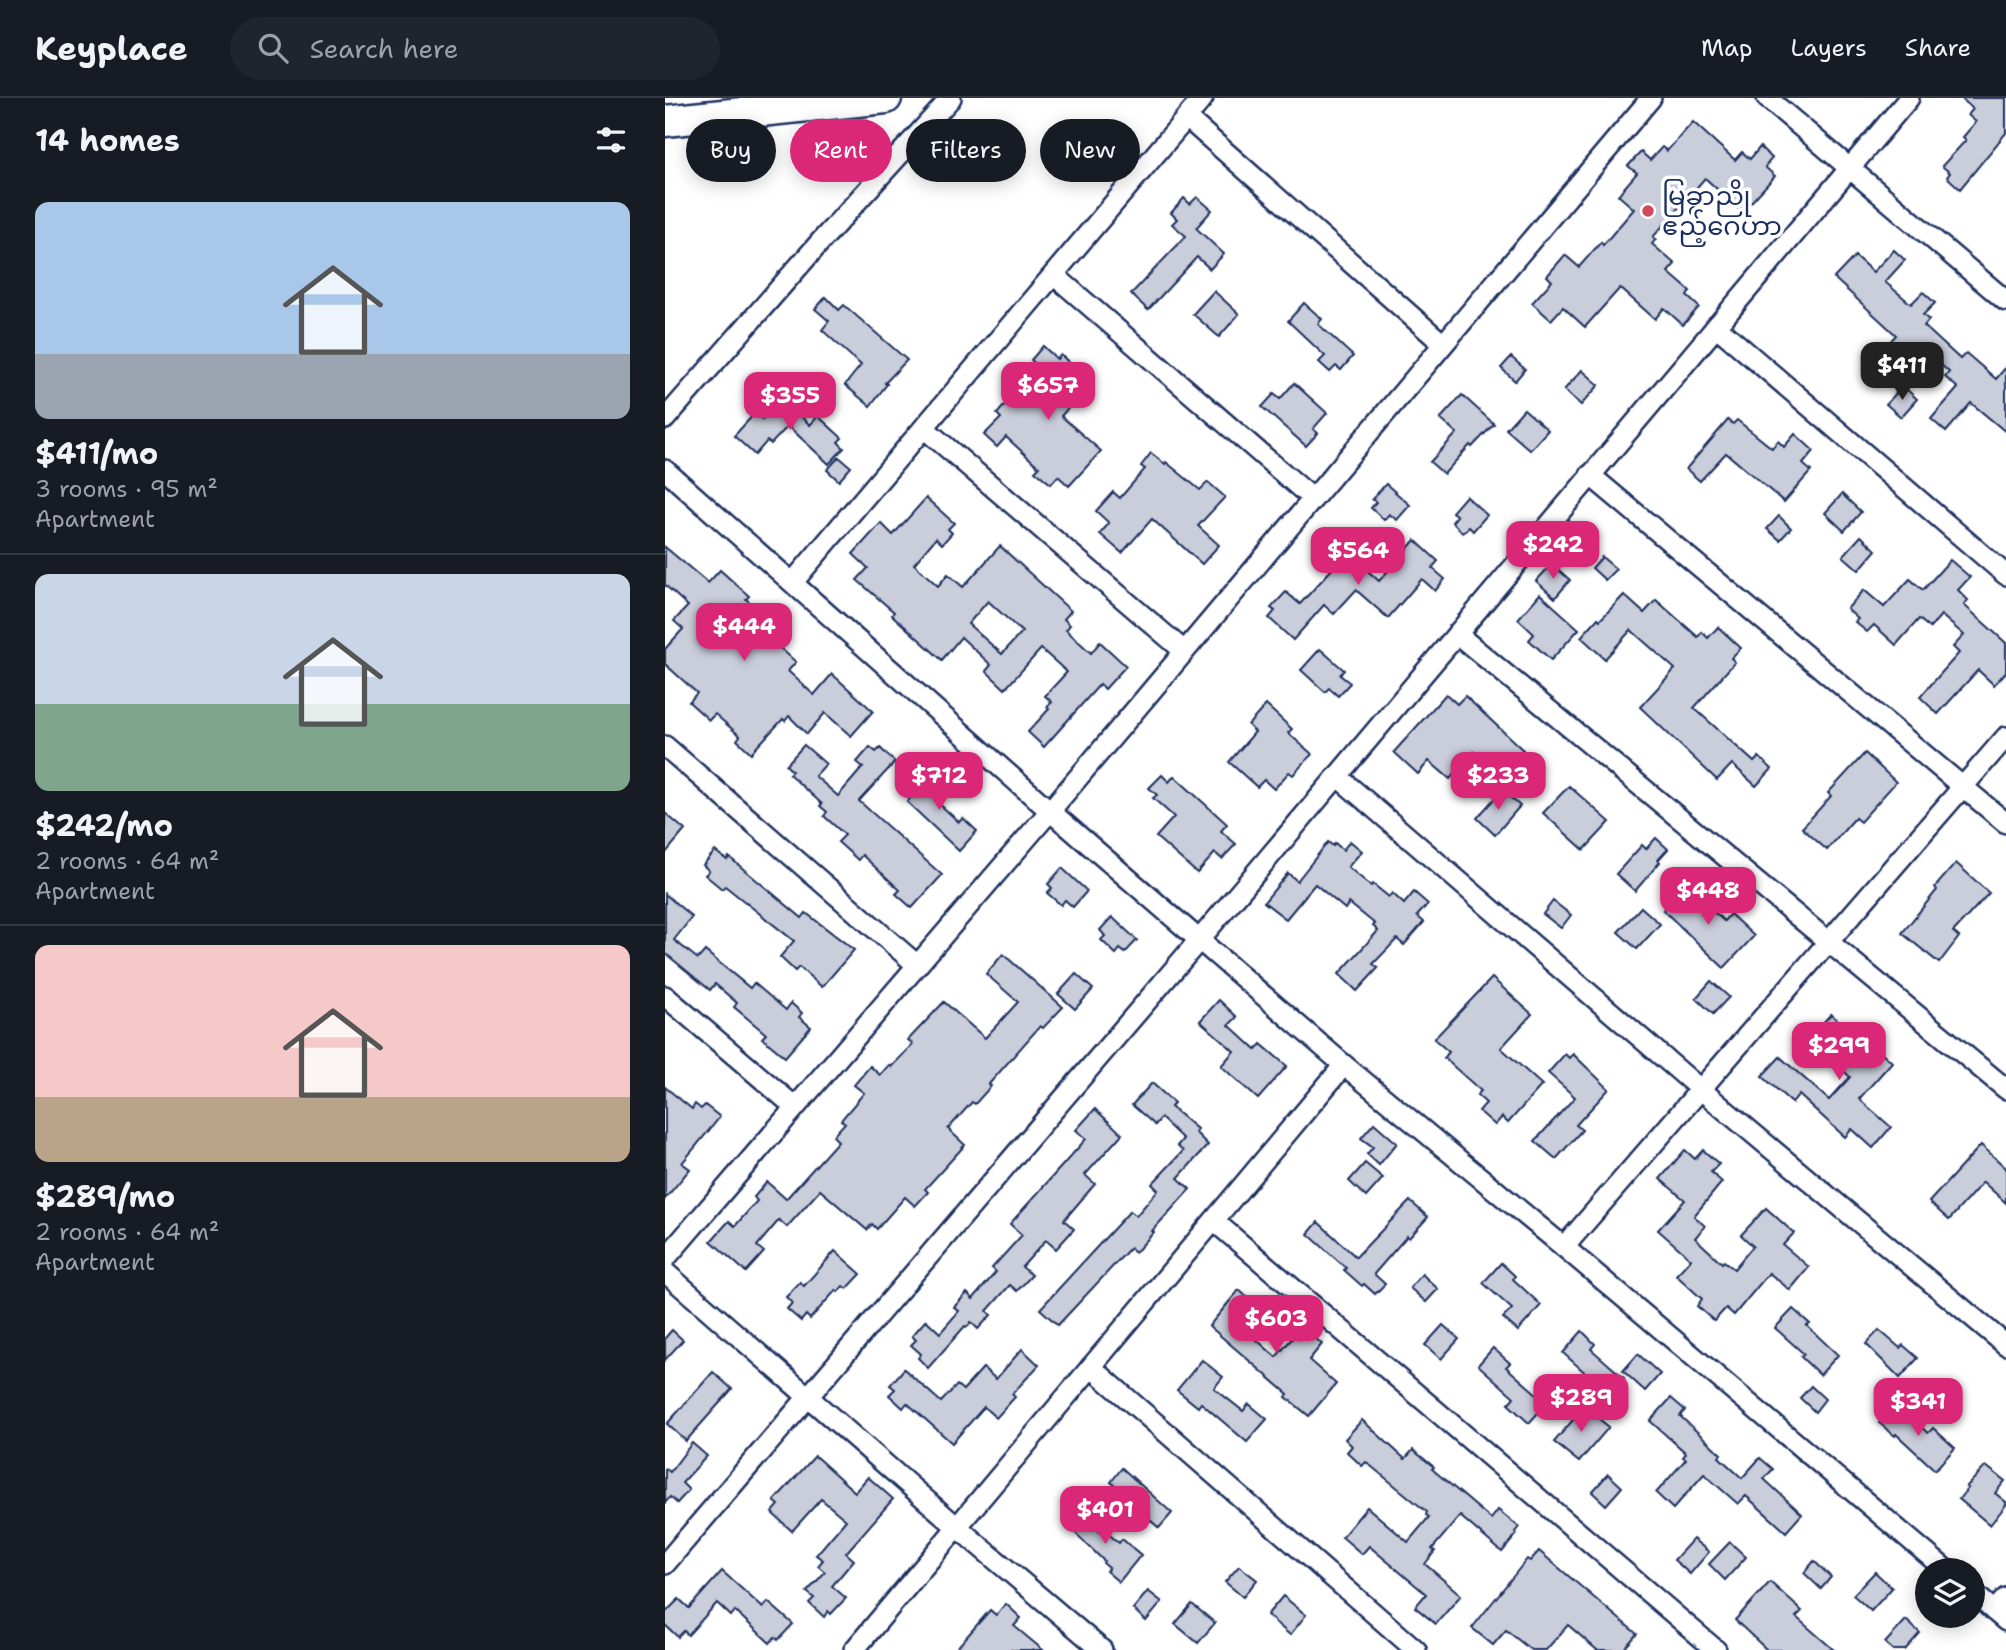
<!DOCTYPE html>
<html lang="en">
<head>
<meta charset="utf-8">
<style>
  :root { --surface:#171b24; --page:#20242c; --text:#f1f3f6; --muted:#9ea1a6; --line:#363941; --accent:#db2777 }
  body { margin:0; font-family:"Shantell Sans","Noto Sans Myanmar",sans-serif; background:var(--page); color:var(--text); height:100vh; display:flex; flex-direction:column; font-size:26px; white-space:nowrap }
  * { box-sizing:border-box; margin:0 }
  p { font-size:23px; color:var(--muted) }
  .icon { flex:none; width:38px; height:38px; fill:none; stroke:currentColor; stroke-width:2; stroke-linecap:round; stroke-linejoin:round }
  .map { position:relative; flex:1; overflow:hidden }
  .sheet { display:flex; flex-direction:column; background:var(--surface); width:665px }
  .sheet>* { flex:none }
  .guide { position:absolute; left:21px; top:21px; width:665px; height:63px; display:flex; gap:14px }
  .buttons { position:absolute; left:1250px; top:1460px; display:grid; gap:14px }
  .buttons a { display:grid; place-items:center; width:70px; height:70px; border-radius:50%; background:var(--surface); box-shadow:0 4px 18px #0003; font-size:35px }
  .price { position:absolute; translate:-50% -60px; padding:0 16px; border-radius:14px; background:var(--accent); color:#fff; font-size:23px; line-height:46px; filter:drop-shadow(0 2px 4px #0008) }
  .price::after { content:''; position:absolute; left:50%; top:42px; width:21px; height:16px; margin-left:-10px; background:inherit; clip-path:polygon(0 0,100% 0,50% 100%) }
  .price.current { background:#222; color:#fff }
  ul { padding:0; list-style:none }
  li { display:grid; align-content:center; gap:14px; height:371px; padding:0 35px }
  li+li { border-top:2px solid var(--line) }
  li span { display:grid; place-items:center; height:217px; border-radius:14px; color:#555 }
  li>.icon { margin-inline-start:auto }
  span .icon { width:126px; height:126px; fill:#fffc; stroke-width:1 }
  li b { font-size:30px }
  h2 { display:flex; justify-content:space-between; align-items:center; height:84px; padding:0 35px; font-size:30px }
  .chip { padding:0 24px; border-radius:32px; background:var(--surface); box-shadow:0 4px 18px #0003; font-size:24px; line-height:63px }
  .chip.current { background:var(--accent); color:#fff }
  header { display:flex; align-items:center; gap:42px; box-sizing:border-box; height:98px; padding:0 35px; background:var(--surface); border-bottom:2px solid var(--line) }
  header strong { font-size:33px }
  nav { display:flex; gap:38px; margin-inline-start:auto; font-size:24px }
  .search { width:490px; height:63px; background:var(--page); display:flex; align-items:center; gap:18px; box-sizing:border-box; padding:0 24px; border-radius:38px; color:var(--muted); font-size:26px }
  main { display:flex; flex:1; min-height:0 }
  .map>svg:first-child { display:block }
</style>
</head>
<body>
<header>
<strong>Keyplace</strong>
<div class="search"><svg class="icon" aria-label="search" viewBox="0 0 24 24"><circle cx="10" cy="10" r="6"/><path d="M15 15l6 6"/></svg>Search here</div>
<nav><a>Map</a><a>Layers</a><a>Share</a></nav>
</header>
<main>
<section class="sheet">
<h2>14 homes<svg class="icon" aria-label="filters" viewBox="0 0 24 24"><path d="M4 7h16M4 17h16"/><circle cx="9" cy="7" r="2"/><circle cx="15" cy="17" r="2"/></svg></h2>
<ul>
<li><span style="background:linear-gradient(#a9c7e8 70%,#9aa5b1 0)"><svg class="icon" aria-label="home" viewBox="0 0 24 24"><path d="M3 11l9-7 9 7M6 9v11h12V9"/></svg></span><div><b>$411/mo</b><p>3 rooms · 95 m²</p><p>Apartment</p></div></li>
<li><span style="background:linear-gradient(#c9d6e8 60%,#7fa58c 0)"><svg class="icon" aria-label="home" viewBox="0 0 24 24"><path d="M3 11l9-7 9 7M6 9v11h12V9"/></svg></span><div><b>$242/mo</b><p>2 rooms · 64 m²</p><p>Apartment</p></div></li>
<li><span style="background:linear-gradient(#f6c9c9 70%,#b9a48a 0)"><svg class="icon" aria-label="home" viewBox="0 0 24 24"><path d="M3 11l9-7 9 7M6 9v11h12V9"/></svg></span><div><b>$289/mo</b><p>2 rooms · 64 m²</p><p>Apartment</p></div></li>
</ul>
</section>
<div class="map">
<svg width="1341" height="1552" viewBox="0 0 1341 1552">
  <rect width="100%" height="100%" fill="#fff"/>
  <filter id="ink" filterUnits="userSpaceOnUse"><feTurbulence type="fractalNoise" baseFrequency=".0143" numOctaves="2"/><feDisplacementMap in="SourceGraphic" scale="14" xChannelSelector="R" yChannelSelector="G"/><feConvolveMatrix kernelMatrix="1 2 1 2 8 2 1 2 1" color-interpolation-filters="sRGB"/></filter>
  <g filter="url(#ink)">
    <!-- building -->
    <g fill="#caceda" stroke="#1b2f5e" stroke-width="2" fill-rule="evenodd">
      <polygon points="1296,0 1341,0 1341,35 1295,91 1282,79 1285,75 1277,68 1301,42 1298,39 1311,24 1303,17 1308,11"/>
      <polygon points="1028,24 1070,62 1077,54 1085,61 1095,49 1107,60 1100,69 1110,78 1077,114 1040,80 988,139 991,141 987,146 1010,166 1003,174 1025,193 1022,198 1034,209 1018,227 999,210 990,221 955,190 920,229 898,209 886,222 867,205 887,183 882,178 900,157 914,169 936,144 938,147 969,111 953,97 972,75 963,68 976,54 985,62 997,49 1002,53"/>
      <polygon points="532,99 547,112 531,130 559,156 545,171 532,159 483,212 466,196 521,138 507,126 512,121 506,115 519,100 525,106"/>
      <polygon points="1229,152 1240,162 1220,184 1246,206 1258,194 1270,205 1258,217 1264,222 1259,228 1295,261 1301,255 1331,281 1341,269 1341,334 1306,305 1281,334 1266,321 1293,290 1280,279 1284,274 1258,251 1226,286 1204,267 1231,237 1169,180 1190,158 1208,174"/>
      <polygon points="549,193 574,216 554,239 528,216"/>
      <polygon points="161,199 174,212 179,207 242,262 220,285 222,286 205,308 180,287 196,267 157,232 164,223 150,211"/>
      <polygon points="639,205 657,221 653,226 688,258 676,272 671,268 665,274 654,264 660,258 623,223"/>
      <polygon points="378,248 392,261 396,257 426,285 396,318 436,353 404,388 393,378 386,386 370,373 374,369 341,339 332,349 319,337 336,320 332,316 352,293 359,299 380,275 366,262"/>
      <polygon points="846,259 860,271 850,283 836,270"/>
      <polygon points="917,272 934,287 916,307 899,292"/>
      <polygon points="629,285 662,315 648,331 653,335 641,348 597,309 609,296 615,301"/>
      <polygon points="1238,288 1252,301 1236,319 1221,306"/>
      <polygon points="797,297 829,326 807,349 805,347 779,376 765,364 792,335 775,321"/>
      <polygon points="116,300 145,327 153,318 177,340 173,344 179,350 164,366 123,328 106,346 102,343 90,357 69,338 90,315 97,321"/>
      <polygon points="859,311 883,332 865,352 841,331"/>
      <polygon points="1063,322 1068,326 1072,322 1107,350 1113,343 1119,349 1130,336 1149,353 1138,366 1146,373 1119,404 1061,355 1035,383 1021,371"/>
      <polygon points="486,355 500,366 501,364 535,392 543,384 560,399 533,428 554,447 537,466 487,421 457,455 435,436 444,425 431,413 448,394 455,400 480,371 476,368"/>
      <polygon points="174,359 186,369 174,383 162,372"/>
      <polygon points="721,386 745,407 732,422 724,416 719,422 706,410 711,404 707,401"/>
      <polygon points="1177,396 1196,414 1179,433 1160,415"/>
      <polygon points="801,398 822,417 808,433 804,429 798,435 787,424 792,418 787,414"/>
      <path d="M 261,400 L 289,425 L 283,431 L 287,435 L 277,446 L 271,440 L 249,466 L 273,488 L 283,476 L 298,489 L 335,448 L 406,513 L 399,521 L 405,527 L 401,532 L 426,555 L 435,544 L 461,568 L 440,591 L 435,586 L 379,649 L 363,634 L 384,611 L 382,609 L 387,604 L 380,598 L 402,574 L 376,551 L 340,591 L 321,573 L 326,567 L 296,539 L 277,562 L 227,517 L 229,514 L 192,482 L 203,470 L 188,456 L 216,425 L 228,437 ZM 323,503 L 357,534 L 337,556 L 303,526 Z"/>
      <polygon points="1114,418 1126,430 1115,442 1102,431"/>
      <polygon points="1196,438 1211,452 1194,472 1178,458"/>
      <polygon points="750,442 773,463 767,470 780,481 770,493 757,481 723,520 691,492 669,516 659,507 628,542 604,520 610,513 606,510 621,494 635,506 668,470 657,460 667,449 678,459 682,454 714,483"/>
      <polygon points="0,449 43,485 55,472 84,498 81,501 96,515 93,519 119,543 114,549 131,564 123,573 149,597 167,576 208,613 186,638 160,615 142,636 124,618 120,623 118,621 86,655 72,642 75,638 50,616 44,622 24,604 32,595 0,566 0,551 18,531 9,523 23,508 0,487"/>
      <polygon points="937,459 951,471 940,482 927,470"/>
      <polygon points="1285,462 1305,479 1293,492 1303,502 1299,507 1341,545 1341,574 1329,587 1313,572 1273,616 1255,599 1294,555 1288,549 1299,537 1276,517 1265,530 1254,521 1231,547 1209,527 1202,534 1190,524 1193,521 1182,511 1199,492 1219,509 1245,481 1258,492"/>
      <polygon points="887,466 905,482 890,500 871,483"/>
      <polygon points="875,496 914,531 886,562 864,542 869,536 853,521"/>
      <polygon points="959,497 979,515 991,502 1033,539 1037,534 1043,540 1053,529 1076,550 1066,560 1070,564 1029,610 1089,664 1094,659 1107,671 1091,688 1067,666 1052,682 975,609 1010,571 966,532 940,561 916,539 933,520 935,522"/>
      <polygon points="655,551 679,572 675,577 685,585 673,598 664,590 660,594 636,572"/>
      <polygon points="781,596 792,606 800,598 858,652 836,677 809,654 785,681 764,663 753,676 729,654"/>
      <polygon points="601,607 627,631 623,635 647,656 628,677 624,674 609,691 599,682 592,689 564,664 590,634 583,627"/>
      <polygon points="139,647 161,666 150,678 173,698 198,669 192,664 205,649 211,654 215,650 230,664 194,703 277,777 247,810 231,796 235,792 197,757 193,762 173,744 180,737 159,718 162,714 155,708 157,706 124,676 127,673 121,667"/>
      <polygon points="1200,655 1231,684 1195,724 1190,720 1162,752 1137,730 1166,698 1163,695"/>
      <polygon points="255,677 261,682 265,678 280,691 270,702 294,724 298,720 312,733 294,753 242,704 248,697 242,692"/>
      <polygon points="497,677 504,684 509,678 562,726 556,733 571,746 557,761 550,755 532,775 491,739 509,719 488,700 492,697 484,690"/>
      <polygon points="904,688 945,724 919,752 878,715"/>
      <polygon points="837,692 855,708 830,737 812,720"/>
      <polygon points="0,715 20,732 0,756"/>
      <polygon points="991,740 1003,751 993,762 995,764 970,793 951,776 977,747 981,751"/>
      <polygon points="685,743 697,753 683,769 706,788 708,786 724,799 727,795 739,806 749,794 763,806 752,818 759,824 739,847 732,841 708,866 713,870 692,893 674,876 713,833 708,828 710,826 684,805 680,811 650,786 621,821 599,804 623,775 632,783 663,744 668,748 670,745 678,752"/>
      <polygon points="50,753 62,762 64,759 137,820 141,815 189,852 157,889 134,869 130,873 115,859 129,843 60,788 57,791 40,777 44,773 38,767"/>
      <polygon points="1291,765 1324,795 1288,834 1294,839 1274,865 1237,835 1272,792 1270,789"/>
      <polygon points="397,770 422,793 408,809 400,802 396,807 382,795 387,790 383,786"/>
      <polygon points="1020,788 1059,823 1065,816 1089,838 1059,870 998,812"/>
      <polygon points="0,796 27,819 9,842 33,861 40,853 85,890 89,885 121,912 126,905 137,915 134,919 146,929 120,959 97,940 101,936 69,909 72,905 50,886 45,892 0,855"/>
      <polygon points="888,803 906,817 896,830 878,816"/>
      <polygon points="976,809 995,826 972,851 953,834"/>
      <polygon points="447,819 472,842 460,855 455,851 451,856 436,842 440,838 435,832"/>
      <polygon points="338,856 398,909 378,930 375,928 324,986 326,988 310,1006 307,1004 283,1031 300,1047 260,1091 263,1094 250,1108 240,1099 212,1131 207,1126 202,1132 155,1092 122,1129 114,1122 92,1148 99,1154 81,1174 46,1143 64,1123 70,1128 92,1103 89,1099 102,1084 121,1101 173,1043 168,1038 180,1025 176,1022 199,995 189,987 205,968 215,977 224,967 226,969 248,946 243,942 279,904 320,940 353,904 321,876"/>
      <polygon points="411,876 428,891 410,911 393,896"/>
      <polygon points="827,880 867,916 836,950 877,987 843,1025 837,1019 830,1027 814,1013 821,1005 812,997 816,993 779,960 784,954 769,941"/>
      <polygon points="1046,883 1064,899 1048,916 1031,900"/>
      <polygon points="554,902 572,919 564,927 591,952 596,946 622,968 593,1001 556,968 569,953 535,923"/>
      <polygon points="1166,916 1199,946 1203,942 1227,964 1194,1001 1226,1029 1208,1050 1187,1031 1180,1039 1134,997 1127,1005 1097,978 1115,959 1164,1002 1185,979 1177,971 1178,969 1145,939"/>
      <polygon points="900,956 904,960 908,956 944,991 911,1027 917,1032 891,1061 870,1043 910,999 883,975"/>
      <polygon points="487,985 509,1005 506,1009 532,1031 530,1034 543,1047 513,1080 525,1091 487,1133 489,1134 470,1155 465,1150 393,1227 375,1211 465,1113 471,1118 493,1092 487,1086 518,1053 512,1048 518,1041 496,1020 490,1027 467,1007"/>
      <polygon points="0,989 27,1011 30,1006 36,1011 40,1007 55,1019 17,1065 25,1071 0,1101"/>
      <polygon points="430,1011 457,1036 420,1077 430,1086 399,1122 409,1131 391,1151 381,1142 357,1169 367,1177 352,1193 345,1187 322,1213 326,1217 313,1231 306,1224 302,1229 300,1228 263,1270 253,1260 256,1256 246,1247 251,1242 247,1238 261,1222 275,1235 294,1213 289,1209 302,1195 308,1201 331,1174 327,1170 357,1137 345,1126 421,1041 411,1032"/>
      <polygon points="709,1025 732,1045 714,1067 702,1056 708,1049 696,1040"/>
      <polygon points="1316,1047 1341,1070 1341,1105 1318,1084 1284,1122 1264,1104"/>
      <polygon points="1020,1052 1030,1061 1038,1052 1054,1066 1046,1074 1057,1084 1029,1118 1040,1128 1030,1140 1057,1165 1059,1163 1069,1171 1088,1148 1076,1137 1101,1110 1129,1135 1118,1147 1144,1169 1125,1192 1104,1175 1069,1217 1061,1210 1049,1223 1032,1208 1037,1201 1011,1177 1026,1161 993,1132 1020,1102 995,1081"/>
      <polygon points="700,1065 718,1080 701,1099 684,1083"/>
      <polygon points="745,1103 763,1119 744,1140 742,1138 709,1176 720,1186 710,1196 699,1186 697,1188 679,1172 681,1170 643,1136 653,1124 691,1159"/>
      <polygon points="170,1153 196,1176 182,1191 178,1188 173,1194 171,1192 145,1221 141,1217 136,1223 122,1211 127,1205 121,1199 135,1184 139,1188"/>
      <polygon points="836,1165 850,1178 848,1181 876,1207 853,1233 838,1220 847,1211 818,1185"/>
      <polygon points="757,1176 773,1191 761,1204 745,1190"/>
      <polygon points="574,1192 589,1205 584,1212 595,1222 584,1235 611,1259 630,1237 634,1241 641,1232 657,1246 644,1262 671,1286 644,1318 621,1299 623,1296 544,1228"/>
      <polygon points="1128,1211 1145,1226 1142,1228 1173,1257 1155,1277 1136,1259 1139,1256 1110,1230"/>
      <polygon points="778,1227 794,1241 776,1261 760,1247"/>
      <polygon points="7,1232 18,1242 0,1262 0,1240"/>
      <polygon points="1214,1232 1235,1250 1238,1247 1253,1260 1235,1280 1201,1246"/>
      <polygon points="917,1233 930,1246 926,1251 959,1280 934,1308 915,1290 925,1279 898,1255"/>
      <polygon points="828,1250 845,1265 841,1269 882,1305 864,1325 843,1306 849,1299 813,1267"/>
      <polygon points="357,1251 374,1267 347,1296 350,1299 331,1320 319,1309 287,1345 242,1305 238,1310 224,1297 230,1291 225,1287 239,1271 276,1304 292,1287 298,1292 318,1270 331,1281"/>
      <polygon points="973,1256 995,1276 980,1293 958,1273"/>
      <polygon points="537,1262 558,1279 549,1290 578,1313 584,1306 602,1321 582,1344 536,1305 533,1309 512,1292"/>
      <polygon points="48,1274 67,1291 21,1343 2,1326"/>
      <polygon points="1146,1288 1160,1301 1150,1314 1135,1300"/>
      <polygon points="1006,1300 1020,1312 1015,1318 1056,1356 1054,1359 1077,1380 1095,1360 1108,1371 1099,1381 1137,1416 1121,1434 1081,1398 1073,1406 1039,1376 1008,1411 991,1395 1021,1361 1018,1359 1021,1355 985,1323"/>
      <polygon points="1230,1307 1263,1335 1268,1330 1290,1350 1270,1372 1231,1336 1230,1338 1214,1325"/>
      <polygon points="919,1309 944,1329 914,1364 889,1344"/>
      <polygon points="697,1322 740,1361 748,1352 769,1369 767,1371 826,1421 833,1412 854,1429 850,1434 852,1436 837,1454 795,1418 767,1451 770,1453 760,1466 796,1497 771,1526 750,1509 761,1496 704,1448 697,1456 677,1439 702,1409 743,1444 764,1419 761,1417 762,1414 701,1364 697,1368 682,1354 687,1348 680,1341"/>
      <polygon points="27,1345 42,1358 17,1385 24,1392 12,1405 5,1399 0,1405 0,1370 5,1374"/>
      <polygon points="150,1358 190,1394 203,1379 228,1401 181,1455 189,1462 167,1488 181,1500 166,1516 163,1513 159,1519 144,1505 149,1500 142,1494 160,1474 153,1468 158,1462 151,1457 181,1422 156,1401 127,1433 107,1415 114,1407 109,1403"/>
      <polygon points="1321,1368 1340,1383 1330,1395 1341,1404 1341,1407 1325,1427 1294,1401 1303,1390 1301,1389"/>
      <polygon points="457,1370 507,1415 494,1430 475,1413 478,1410 446,1384"/>
      <polygon points="943,1376 957,1389 941,1407 927,1394"/>
      <polygon points="410,1412 435,1434 438,1431 454,1445 457,1441 476,1457 454,1484 441,1473 444,1470 438,1465 439,1463 399,1424"/>
      <polygon points="1028,1441 1044,1454 1025,1476 1009,1462"/>
      <polygon points="1065,1444 1081,1459 1060,1482 1044,1466"/>
      <polygon points="874,1453 972,1536 958,1552 932,1552 903,1527 881,1552 866,1552 841,1532 828,1547 807,1530 862,1461 865,1463"/>
      <polygon points="1149,1463 1166,1479 1156,1491 1139,1475"/>
      <polygon points="574,1468 592,1482 578,1499 560,1484"/>
      <polygon points="57,1473 98,1510 103,1504 128,1526 113,1542 110,1539 105,1545 70,1513 66,1518 52,1505 23,1537 19,1533 13,1539 0,1527 0,1515 14,1501 24,1510"/>
      <polygon points="1210,1474 1227,1490 1206,1513 1188,1497"/>
      <polygon points="1105,1484 1137,1513 1131,1519 1169,1552 1102,1552 1070,1522"/>
      <polygon points="483,1493 497,1504 481,1523 468,1511"/>
      <polygon points="618,1498 641,1517 625,1537 602,1517"/>
      <polygon points="341,1506 356,1520 349,1528 378,1552 290,1552 325,1512 331,1517"/>
      <polygon points="527,1506 550,1525 533,1545 510,1526"/>
      <polygon points="1241,1522 1255,1535 1240,1552 1228,1552 1220,1545"/>
    </g>
    <g fill="none" stroke-linecap="round" stroke-linejoin="round">
      <defs>
        <g id="street">
          <polyline points="1102,0 1341,203"/>
          <polyline points="522,20 778,246"/>
          <polyline points="389,177 648,401"/>
          <polyline points="1051,228 1341,477"/>
          <polyline points="0,321 156,143 286,0"/>
          <polyline points="259,330 519,553"/>
          <polyline points="0,372 385,713 679,967 899,1149 1281,1472"/>
          <polyline points="925,377 1341,725"/>
          <polyline points="128,484 538,0"/>
          <polyline points="792,536 1341,991"/>
          <polyline points="0,648 252,867"/>
          <polyline points="672,678 1035,991 1341,1247"/>
          <polyline points="0,898 130,1009"/>
          <polyline points="549,1123 1051,1552"/>
          <polyline points="899,1149 1341,639"/>
          <polyline points="0,1161 385,713 986,0"/>
          <polyline points="0,1174 292,1429 437,1552"/>
          <polyline points="426,1269 751,1552"/>
          <polyline points="0,1466 535,841 1244,0"/>
          <polyline points="1307,1494 1341,1523"/>
          <polyline points="1329,1513 1341,1500"/>
          <polyline points="189,1552 679,967"/>
        </g>
        <polyline id="primary" points="0,23 221,0"/>
      </defs>
      <!-- street casing -->
      <use href="#street" stroke="#1b2f5e" stroke-width="24"/>
      <!-- primary casing -->
      <use href="#primary" stroke="#1b2f5e" stroke-width="35"/>
      <!-- street -->
      <use href="#street" stroke="#fff" stroke-width="19"/>
      <!-- primary -->
      <use href="#primary" stroke="#fff" stroke-width="30"/>
    </g>
  </g>
  <!-- markers -->
  <circle fill="#d1495b" stroke="#fff" stroke-width="2.5" cx="983" cy="113" r="7"/>
  <g text-anchor="middle" stroke-width="7" stroke-linejoin="round" paint-order="stroke">
    <!-- poi labels -->
    <g font-size="26" fill="#1b2f5e" stroke="#fff" text-anchor="start">
      <text x="997" y="107">မြခွာညို<tspan x="997" dy="30">ဧည့်ဂေဟာ</tspan></text>
    </g>
  </g>
</svg>
<div class="buttons">
<a><svg class="icon" aria-label="layers" viewBox="0 0 24 24"><path d="M12 4l9 5-9 5-9-5zM3 14l9 5 9-5"/></svg></a>
</div>
<b class="price current" style="left:1237px;top:304px">$411</b>
<b class="price" style="left:383px;top:324px">$657</b>
<b class="price" style="left:125px;top:334px">$355</b>
<b class="price" style="left:888px;top:483px">$242</b>
<b class="price" style="left:693px;top:489px">$564</b>
<b class="price" style="left:79px;top:565px">$444</b>
<b class="price" style="left:274px;top:714px">$712</b>
<b class="price" style="left:833px;top:714px">$233</b>
<b class="price" style="left:1043px;top:829px">$448</b>
<b class="price" style="left:1174px;top:984px">$299</b>
<b class="price" style="left:611px;top:1257px">$603</b>
<b class="price" style="left:916px;top:1336px">$289</b>
<b class="price" style="left:1253px;top:1340px">$341</b>
<b class="price" style="left:440px;top:1448px">$401</b>
<div class="guide">
<a class="chip">Buy</a>
<a class="chip current">Rent</a>
<a class="chip">Filters</a>
<a class="chip">New</a>
</div>
</div>
</main>
</body>
</html>
